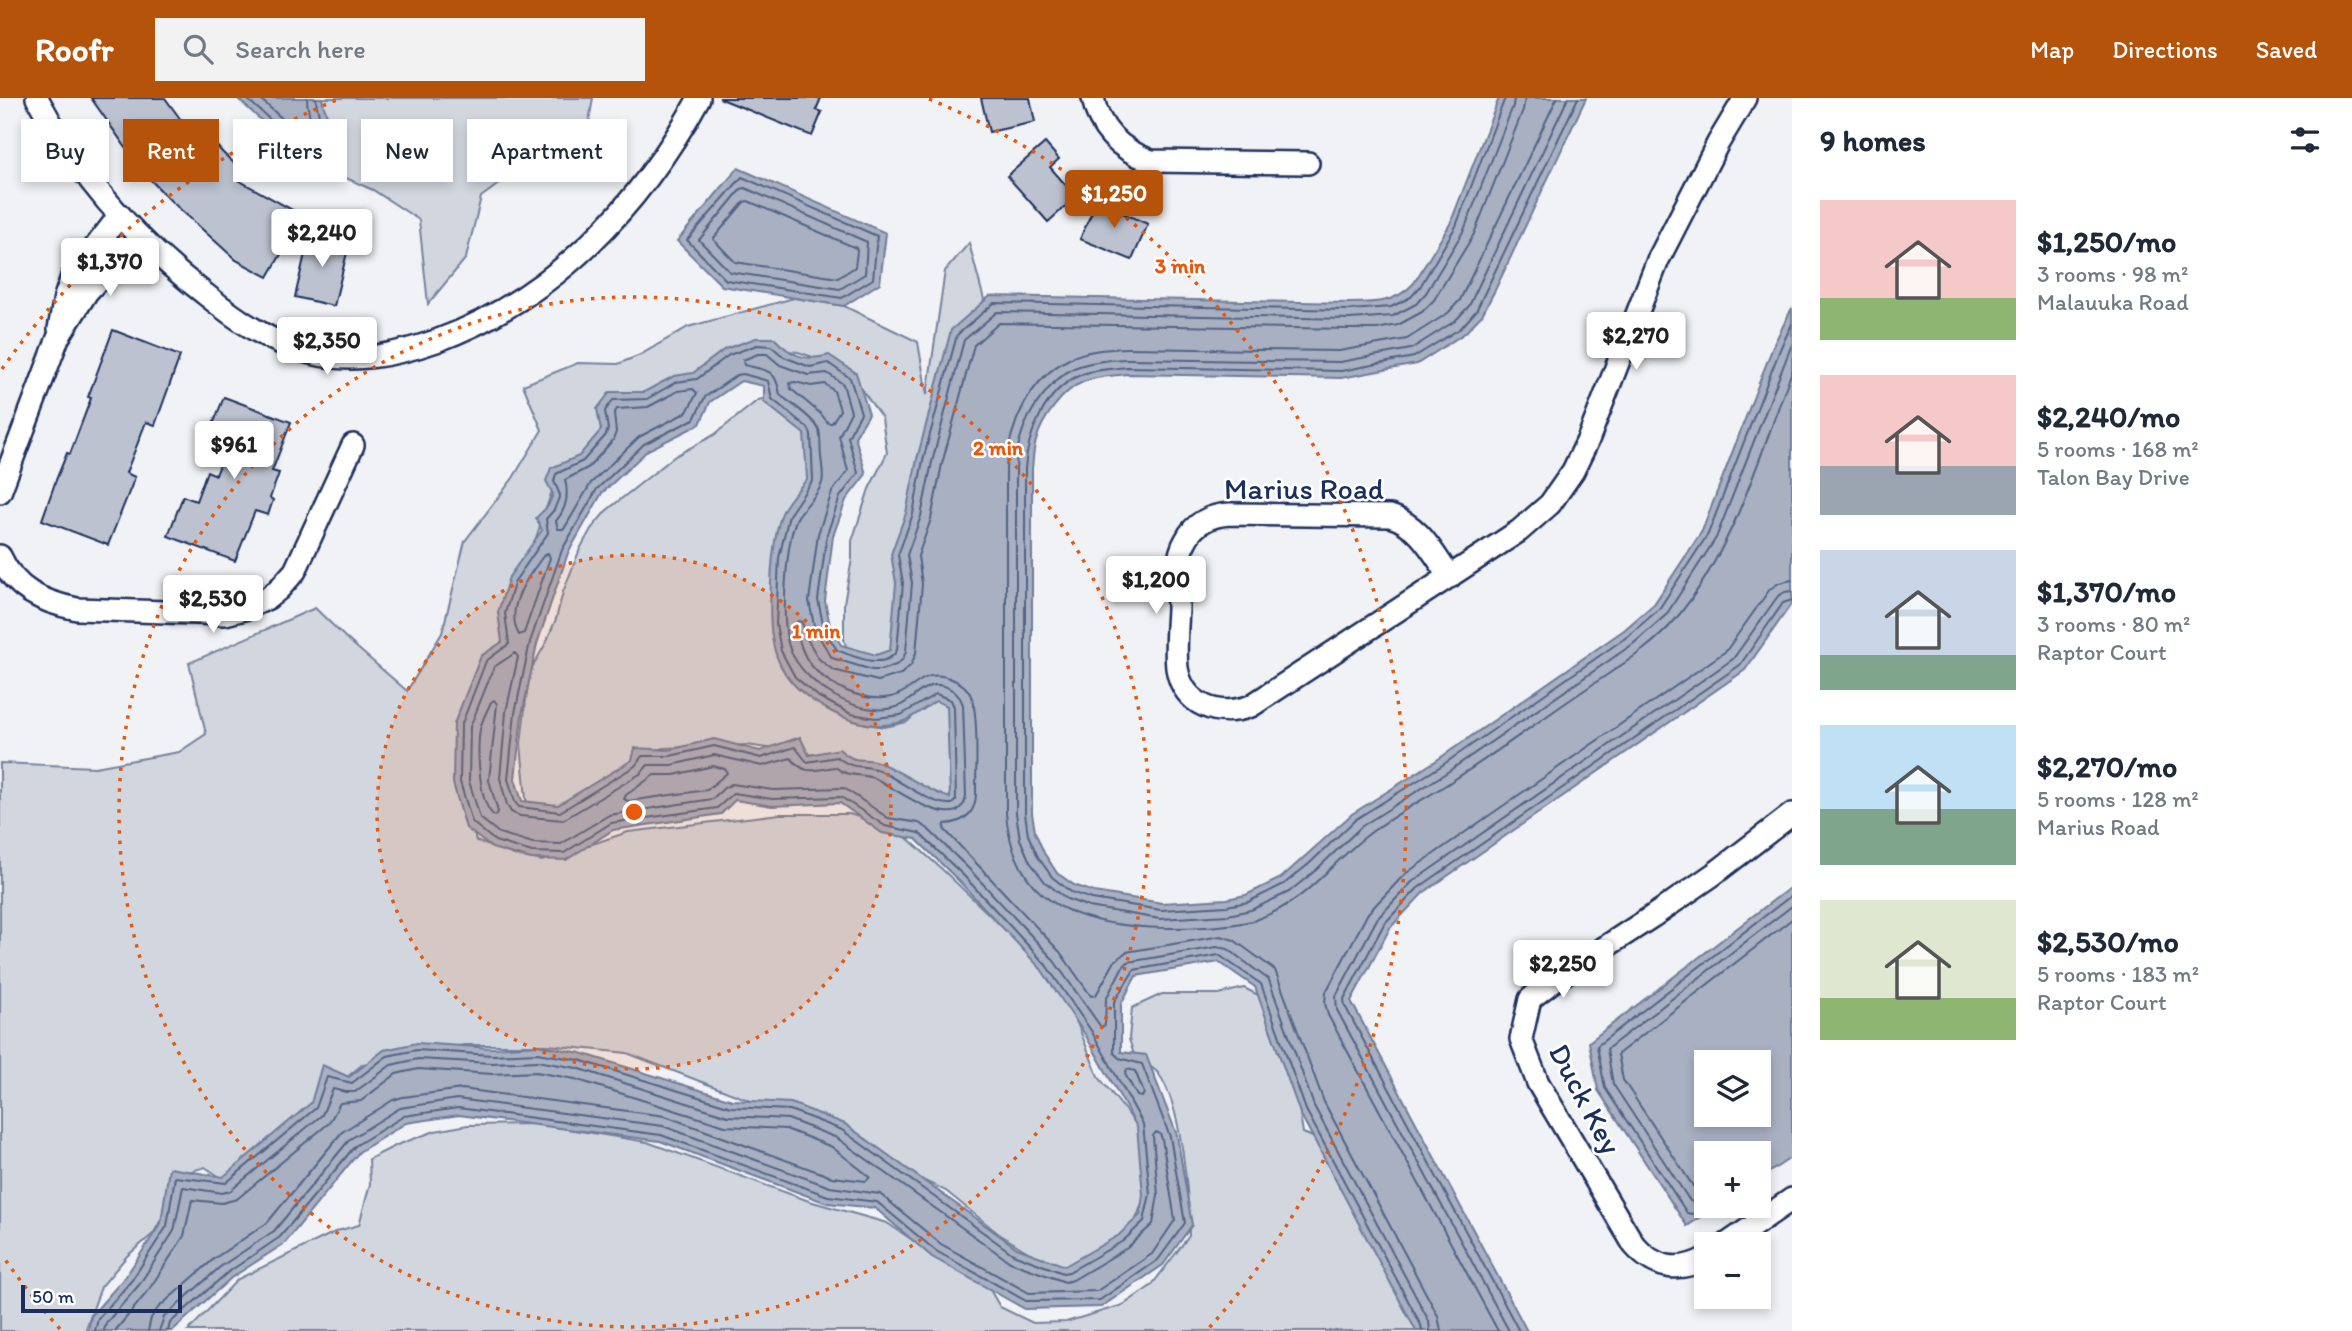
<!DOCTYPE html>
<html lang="en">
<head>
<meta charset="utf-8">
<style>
  :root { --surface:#fff; --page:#f2f2f3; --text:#1f2937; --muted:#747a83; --accent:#b45309 }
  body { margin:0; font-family:Itim,sans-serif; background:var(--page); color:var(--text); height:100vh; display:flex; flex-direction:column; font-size:26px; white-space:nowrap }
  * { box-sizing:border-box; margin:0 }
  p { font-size:23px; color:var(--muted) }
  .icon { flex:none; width:38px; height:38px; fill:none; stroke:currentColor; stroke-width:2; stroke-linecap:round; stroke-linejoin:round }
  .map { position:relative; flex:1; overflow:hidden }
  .sheet { display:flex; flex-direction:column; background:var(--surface); width:560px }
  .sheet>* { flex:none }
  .guide { position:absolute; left:21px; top:21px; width:665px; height:63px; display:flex; gap:14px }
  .fabs { position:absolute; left:1694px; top:952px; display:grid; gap:14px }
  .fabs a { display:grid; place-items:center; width:77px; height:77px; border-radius:0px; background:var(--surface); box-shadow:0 4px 10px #0003; font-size:35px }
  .scale { position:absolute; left:21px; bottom:18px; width:161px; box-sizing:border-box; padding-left:7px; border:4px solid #1b2f5e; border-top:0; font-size:19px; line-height:24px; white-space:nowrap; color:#1b2f5e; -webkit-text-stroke:5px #fff; paint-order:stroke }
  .price { position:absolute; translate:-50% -60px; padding:0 16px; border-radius:7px; background:#fff; color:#222; font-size:23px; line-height:46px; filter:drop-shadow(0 2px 4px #0008) }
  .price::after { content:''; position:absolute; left:50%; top:42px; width:21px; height:16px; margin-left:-10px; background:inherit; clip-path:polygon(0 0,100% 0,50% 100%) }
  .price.current { background:var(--accent); color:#fff }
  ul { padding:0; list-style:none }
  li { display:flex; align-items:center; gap:21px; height:175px; padding:0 28px }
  li span { display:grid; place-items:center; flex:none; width:196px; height:140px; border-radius:0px; color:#555 }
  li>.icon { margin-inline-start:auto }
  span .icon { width:84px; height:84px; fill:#fffc; stroke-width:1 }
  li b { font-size:30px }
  h2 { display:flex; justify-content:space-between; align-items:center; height:84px; padding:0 28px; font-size:30px }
  .pill { padding:0 24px; border-radius:0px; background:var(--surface); box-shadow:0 4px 10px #0003; font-size:24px; line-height:63px }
  .pill.current { background:var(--accent); color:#fff }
  header { display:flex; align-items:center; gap:42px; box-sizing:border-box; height:98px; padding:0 35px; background:var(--accent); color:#fff }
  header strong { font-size:33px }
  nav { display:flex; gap:38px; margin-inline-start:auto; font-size:24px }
  .search { width:490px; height:63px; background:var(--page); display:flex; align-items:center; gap:18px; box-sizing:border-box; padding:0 24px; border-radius:0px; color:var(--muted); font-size:26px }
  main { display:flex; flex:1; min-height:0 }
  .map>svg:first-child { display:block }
</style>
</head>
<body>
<header>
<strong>Roofr</strong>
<div class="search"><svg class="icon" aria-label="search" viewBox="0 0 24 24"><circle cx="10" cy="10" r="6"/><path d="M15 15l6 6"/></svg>Search here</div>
<nav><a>Map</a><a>Directions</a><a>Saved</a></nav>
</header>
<main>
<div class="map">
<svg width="1792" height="1233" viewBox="0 0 1792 1233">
  <rect width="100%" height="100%" fill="#f1f2f5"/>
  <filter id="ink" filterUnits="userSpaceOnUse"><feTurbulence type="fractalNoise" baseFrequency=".0143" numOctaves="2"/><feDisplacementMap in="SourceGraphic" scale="14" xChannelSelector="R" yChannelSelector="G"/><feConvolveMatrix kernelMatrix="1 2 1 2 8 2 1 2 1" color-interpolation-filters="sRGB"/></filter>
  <g filter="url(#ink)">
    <!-- green -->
    <g fill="#d2d6df" stroke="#76829e" stroke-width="2">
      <path d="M 322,0 L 593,0 L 587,36 L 534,60 L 481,99 L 466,160 L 428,206 L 419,122 L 373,92 L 328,72 C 331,58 333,41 330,27 C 328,18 323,10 322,0 Z"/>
      <polygon points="969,145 987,213 912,522 880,567 849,558 844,541 844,505 852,461 852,443 869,391 887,355 882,320 860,289 824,263 798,254 753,250 552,393 526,469 470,716 476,743 514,757 542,763 628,734 780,716 849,716 896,730 944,773 1032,858 1068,902 1098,978 1143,1035 1149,1086 1131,1135 1062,1175 999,1136 946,1093 782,1015 627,955 548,947 464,947 363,966 293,1024 232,1087 205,1069 188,1074 153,1136 127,1158 101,1189 85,1233 0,1233 0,665 95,669 179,654 206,636 189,565 315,510 347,541 407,593 442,535 465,443 513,380 542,332 523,287 578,265 618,266 640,257 688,229 794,200 844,208 918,244 927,297 945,173"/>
      <polygon points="768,300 791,311 821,368 807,397 831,611 866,626 885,629 907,624 929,602 947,593 965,707 834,660 747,647 664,650 649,654 584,706 529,711 526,701 521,646 529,575 546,545 556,521 563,494 580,451 591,431 606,413 675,358 714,337 758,302"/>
      <path d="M 1244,890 L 1283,909 L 1303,1035 C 1332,1045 1336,1062 1339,1090 L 1370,1111 L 1436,1233 L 188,1233 L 238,1181 L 337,1133 L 359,1127 L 370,1086 L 369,1061 L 397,1047 L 435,1033 L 468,1027 L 537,1026 L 647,1044 L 809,1103 L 887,1125 L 947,1165 L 989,1190 L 1000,1209 L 1033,1225 L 1066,1224 L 1123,1207 L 1151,1188 L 1189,1138 C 1189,1098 1182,1006 1158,975 C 1153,969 1142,964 1135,960 L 1129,941 L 1132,910 L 1162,896 L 1219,896 Z"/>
    </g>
    <!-- water -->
    <g fill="#a8b0c2" stroke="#707c9a" stroke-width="2" fill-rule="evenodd">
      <path d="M 237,0 L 322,0 C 323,10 328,17 330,27 C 333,41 331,58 328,72 L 304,62 Z"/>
      <path d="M 1499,0 L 1586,0 L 1496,190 L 1482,217 L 1465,235 L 1417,266 L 1341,280 L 1127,276 C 1113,278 1097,278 1083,284 C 1063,292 1041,322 1036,343 C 1033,352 1033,362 1032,371 L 1032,715 L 1035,734 L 1044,755 L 1057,775 L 1074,787 L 1094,794 L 1162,805 L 1227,801 L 1246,797 L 1281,780 L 1352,716 L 1437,662 L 1624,532 L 1654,506 L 1702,433 L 1774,246 L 1792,210 L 1792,505 L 1745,572 L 1423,795 L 1390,830 L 1351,903 L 1527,1233 L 1416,1233 L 1300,1015 L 1255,889 L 1219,864 L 1136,878 L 1121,906 L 1121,954 L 1146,957 L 1177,1037 L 1192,1127 L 1163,1167 L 1101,1209 L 1025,1211 L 932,1159 L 875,1110 L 827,1105 L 660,1043 L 459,1017 L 406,1025 L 359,1054 L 285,1145 L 231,1180 L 172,1233 L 88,1233 L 91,1218 L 126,1178 L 161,1125 L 169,1070 L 223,1079 L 311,1005 L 322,967 L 349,979 L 384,952 L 417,945 L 492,950 L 538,947 L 581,955 L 732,1002 L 791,1005 L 845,1026 L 1017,1150 L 1065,1168 L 1119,1137 L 1140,1117 L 1143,1097 L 1137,1029 L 1086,938 L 1041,871 L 959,783 L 916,741 L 882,735 L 840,705 L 772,708 L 735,702 L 721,716 L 613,732 L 566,762 L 531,761 L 492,750 L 466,730 L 453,685 L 454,626 L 481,558 L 502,544 L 498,514 L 509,479 L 542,432 L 536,420 L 548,408 L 553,396 L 546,383 L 551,370 L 579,358 L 601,332 L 597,311 L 610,294 L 644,294 L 674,278 L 693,275 L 725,251 L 756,240 L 774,240 C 791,258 806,264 829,257 L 856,275 L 869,316 L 855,339 L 866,376 L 846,402 L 833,438 L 825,503 L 830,528 L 841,547 L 876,557 L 890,552 L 896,485 L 891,456 L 906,415 L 917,361 L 951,232 L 990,198 L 1350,205 C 1375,205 1396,205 1414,185 L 1450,126 ZM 741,283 L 764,288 L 764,304 L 804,336 L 807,381 C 799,391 787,403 782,415 C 774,437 772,462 771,484 C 768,547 771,582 832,614 C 853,625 881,632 904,623 C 915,618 926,609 936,603 L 947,608 L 950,700 C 925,692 904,675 880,665 C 861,657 859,669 839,651 L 809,657 L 800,639 L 760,653 L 714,641 L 669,652 L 635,650 L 632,662 L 558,707 L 522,703 L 515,681 L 522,617 L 537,546 L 568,455 L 602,395 L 648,352 L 700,326 L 710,304 Z"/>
      <polygon points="738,70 886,135 880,185 844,208 722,188 677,143"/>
      <path d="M 1792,788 L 1792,1059 L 1759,1081 L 1759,1055 L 1706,1055 L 1706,1108 L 1718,1108 L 1687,1128 L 1598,992 L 1589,944 ZM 1759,964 L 1759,1017 L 1706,1017 L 1706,964 Z"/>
    </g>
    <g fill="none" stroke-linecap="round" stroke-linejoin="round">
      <!-- shore -->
      <g stroke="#536386" stroke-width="2">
        <path d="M 246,0 L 307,55 L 320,61 C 332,47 316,17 316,0"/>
        <path d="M 259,0 L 311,46 L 314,43 C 314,28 307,15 307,0"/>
        <path d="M 1557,0 L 1460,202 L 1448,215 L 1407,241 L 1339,253 L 1128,250 C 1109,251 1086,252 1069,261 C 1029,281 1009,328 1006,370 L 1006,715 C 1008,743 1019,776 1041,795 C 1081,831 1154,832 1205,829 C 1222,828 1239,827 1255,822 C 1308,804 1328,767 1369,736 C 1394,717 1423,702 1449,685 C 1496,655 1540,622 1586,591 C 1616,570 1650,551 1674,523 C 1733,454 1760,357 1792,273"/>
        <path d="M 1568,0 L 1469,208 L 1455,223 L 1411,251 L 1340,264 L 1128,261 C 1111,262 1090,263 1074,270 C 1051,282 1028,313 1021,338 C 1017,348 1017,360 1016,370 L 1016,715 L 1020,741 L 1030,764 L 1045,784 L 1067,801 L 1089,809 L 1160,821 L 1228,817 L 1251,812 L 1289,794 L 1316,772 L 1362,728 L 1446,675 L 1633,546 L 1666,517 L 1716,440 L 1792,246"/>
        <path d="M 1578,0 L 1476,213 L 1461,230 L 1414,259 L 1341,273 L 1128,269 C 1112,271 1093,271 1078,278 C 1045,293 1027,337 1025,371 L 1025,715 L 1028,737 L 1038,759 L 1052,779 L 1071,794 L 1092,801 L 1161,812 L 1227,808 L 1248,804 L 1284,786 L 1310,765 L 1356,721 L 1441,668 L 1628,538 L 1659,511 L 1708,436 L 1781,249 L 1792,226"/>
        <polygon points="742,79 877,138 873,181 842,200 726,182 687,142"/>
        <polygon points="745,90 867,144 865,176 840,191 730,174 699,142 741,91"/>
        <polygon points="748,103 856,150 857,153 855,169 838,180 735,164 713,141 744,104"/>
        <path d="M 743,276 L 768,283 L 772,301 L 808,330 L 811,336 L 813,382 L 789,417 L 779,460 L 776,526 L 781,553 L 795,579 L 819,599 L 851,616 L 876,620 L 901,617 L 936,596 L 951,602 L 954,609 L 956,702 L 952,706 C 931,708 897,680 878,672 C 860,665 857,674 837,659 L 807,664 L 795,649 L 761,660 L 714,648 L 670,658 L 642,658 L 635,668 L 560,714 L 519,709 L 515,704 L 508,681 L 515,615 L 530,544 L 562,452 L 597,391 L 644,346 L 694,321 L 705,299 L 737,277 Z"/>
        <polygon points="795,284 811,288 825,286 834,293 840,312 832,325 828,325 821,316 791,291 790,285"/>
        <path d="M 693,291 L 697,295 L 687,314 L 639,339 L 591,385 L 564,431 L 558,431 L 556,423 C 567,410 569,397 565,382 L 589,369 L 613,342 L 616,334 L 614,316 L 617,311 L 648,309 L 678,293 Z"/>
        <path d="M 548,455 L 550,460 L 524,535 L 519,537 C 504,510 528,478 544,457 Z"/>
        <path d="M 494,602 L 497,606 L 489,682 L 498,714 L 495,718 C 478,708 477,649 480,631 C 482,622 487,613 491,604 Z"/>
        <polygon points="713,668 725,671 727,675 707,692 628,703 624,701 626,697 654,677 674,677"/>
        <polygon points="1127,971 1135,973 1144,995 1142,999 1137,998 1125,976"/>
        <polyline points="1706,1084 1697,1090 1693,1088 1623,982 1618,956 1792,821"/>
        <polyline points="1706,1096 1694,1104 1690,1103 1613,986 1607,951 1792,808"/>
        <polyline points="1706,1107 1692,1116 1687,1115 1605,990 1597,948 1792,797"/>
        <path d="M 95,1233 L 98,1221 L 132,1182 L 167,1128 L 175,1079 L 226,1085 L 316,1010 L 327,979 L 352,985 L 387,958 L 417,952 L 492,957 L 537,955 L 579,962 L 731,1009 L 790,1012 L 842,1032 L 1013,1156 L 1063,1175 L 1069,1174 L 1123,1143 L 1144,1123 L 1150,1096 L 1143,1026 L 1092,934 L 1046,867 L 964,778 L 919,735 L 885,728 L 841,699 L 772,701 L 734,695 L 717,710 L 611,725 L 564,755 L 532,754 L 495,743 L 472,724 L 460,684 L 461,628 L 486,563 L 509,546 L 505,515 L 515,483 L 548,435 L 546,421 L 554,412 L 560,397 L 554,383 L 556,376 L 583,363 L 606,337 L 608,331 L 605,313 L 613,302 L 647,301 L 676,284 L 697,281 L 729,257 L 757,247 L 771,248 L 784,259 L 810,269 L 828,265 L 850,280 L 861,315 L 848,339 L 858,375 L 840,399 L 827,436 L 818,502 L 824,531 L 837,552 C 854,559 886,573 897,552 L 903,485 L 898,457 L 913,416 L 923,362 L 957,237 L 994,205 L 1350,212 L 1391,209 L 1411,199 L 1420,189 L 1456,128 L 1505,0"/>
        <polyline points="104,1233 106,1225 139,1187 174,1133 183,1089 222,1095 230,1093 322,1017 333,991 346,994 355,994 391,967 418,961 492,965 537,963 577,970 728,1018 788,1021 837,1040 1010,1164 1065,1184 1073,1182 1127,1150 1153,1126 1158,1097 1153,1038 1156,1034 1160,1036 1162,1041 1175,1122 1152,1156 1097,1193 1029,1195 941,1146 880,1096 830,1089 663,1028 457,1001 400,1010 350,1041 274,1133 220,1169 164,1219 159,1233"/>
        <polyline points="115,1233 148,1193 184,1138 192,1102 222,1105 237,1101 329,1025 340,1005 361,1003 396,976 418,971 492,976 536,974 575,981 725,1028 786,1031 832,1049 870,1079 866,1083 832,1079 665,1018 462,991 403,999 393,1002 342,1034 267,1125 215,1160 158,1210 151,1220 148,1233"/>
        <polyline points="168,1233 170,1225 227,1175 280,1139 355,1048 404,1018 458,1010 661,1037 828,1098 877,1104 936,1153 1026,1203 1100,1202 1158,1162 1185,1125 1170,1039 1142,966 1119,960 1114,955 1114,904 1134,872 1219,857 1261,886 1306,1012 1421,1227 1422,1233"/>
        <path d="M 1430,1233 L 1429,1223 L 1314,1008 L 1269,882 L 1228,851 L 1217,849 L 1128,864 L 1122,870 L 1106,901 L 1105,927 L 1101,929 L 1052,860 L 970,772 L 927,730 L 919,725 L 888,720 L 844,690 L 773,692 L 732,686 L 724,690 L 712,701 L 609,717 L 561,746 L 533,745 L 499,735 L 480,720 L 469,683 L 470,629 L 494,569 L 515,555 L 518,559 L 506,614 L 500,680 L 507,707 L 511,714 L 520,718 L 563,722 L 640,676 L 648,667 L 672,667 L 714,657 L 762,668 L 791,660 C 806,678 813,672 835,669 C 850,681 861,674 876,681 C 896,691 935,721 957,713 L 964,706 L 966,698 L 963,607 C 960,596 948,586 935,587 C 922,588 911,603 899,608 C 861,623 803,586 790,551 C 780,527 786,443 797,420 C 804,408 818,398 822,385 C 824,377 822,367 821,359 C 820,350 821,340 819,332 C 815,321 790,305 780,297 C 776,270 767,273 744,267 L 743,262 L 758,256 L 767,256 L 780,267 L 808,277 L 827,275 L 843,286 L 851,314 L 839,338 L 848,373 L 832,394 L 818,436 L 809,503 L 815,532 L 832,560 L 872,572 L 881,572 L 896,567 L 903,561 L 906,553 L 912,485 L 907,457 L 921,418 L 932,364 L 964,242 L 997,214 L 1350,221 L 1393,218 L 1416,206 L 1426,195 L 1464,132 L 1513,8 L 1514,0"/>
        <path d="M 1441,1233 L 1438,1218 L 1324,1004 L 1275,872 L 1234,842 L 1221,838 L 1126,854 L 1115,863 L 1096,897 L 1091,898 L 1060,854 L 944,731 L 945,726 C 966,725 977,713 976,692 C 976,671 979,611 970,596 C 967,589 961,585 954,582 C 922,567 917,593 891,599 C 863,605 828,588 810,566 C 801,554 798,540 796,526 L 798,523 L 802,524 L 807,541 L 819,561 L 833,572 L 878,583 L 901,576 L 911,567 L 916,555 L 922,486 L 918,458 L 931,421 L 942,366 L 974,247 L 999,225 L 1349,231 L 1377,231 L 1398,227 L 1422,214 L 1434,202 L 1474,136 L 1523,12 L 1525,0"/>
        <polyline points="1498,1233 1328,917 1325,905 1326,894 1368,815 1405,776 1726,553 1770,491 1779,485 1792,482"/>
        <polyline points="1509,1233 1337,912 1336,898 1377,821 1412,784 1733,561 1778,498 1785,494 1792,493"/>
        <polyline points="1519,1233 1345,908 1344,901 1384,826 1418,790 1740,567 1783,505 1792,502"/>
      </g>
    </g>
    <!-- building -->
    <g fill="#bcc2d0" stroke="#1b2f5e" stroke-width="2">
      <polygon points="91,0 165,0 187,30 194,22 223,55 246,76 240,83 303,118 268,179 236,162 170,102 143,74"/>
      <polygon points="719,0 821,0 816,12 822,14 812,38"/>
      <polygon points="981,0 1030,0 1035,24 989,34"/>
      <polygon points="1045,45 1059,61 1050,69 1076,99 1048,124 1007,78"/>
      <polygon points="1102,91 1102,106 1148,126 1132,162 1080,141"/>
      <polygon points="310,134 350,142 334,208 295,199"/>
      <polygon points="113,232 180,258 155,327 146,324 126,375 135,379 108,447 42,422 56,382 67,355 70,356 91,300 88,299"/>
      <polygon points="224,299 291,324 272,373 279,375 270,400 273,402 268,417 255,413 235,463 168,438 183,398 196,403 207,373 216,377 228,346 208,339"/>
    </g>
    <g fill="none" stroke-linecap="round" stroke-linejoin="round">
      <defs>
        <g id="minor">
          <path d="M 37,0 C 78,77 136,143 205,196 C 236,221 271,246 311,255 C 353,266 396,257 436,243 C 554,200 640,108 699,0"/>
          <path d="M 1093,0 C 1099,32 1121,52 1151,63 L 1308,65"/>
          <polyline points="59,231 65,199 72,179 120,117"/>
          <polyline points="0,394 58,240 87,194 110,169 141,141"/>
          <path d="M 0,458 C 15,492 42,504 77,511 L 225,516 L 245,511 L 268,500 L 279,491 L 295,473 L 353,347"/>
          <path d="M 1450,479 C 1433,455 1420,427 1390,418 L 1230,416 C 1212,417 1195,424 1186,442 C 1174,462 1178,488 1178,511 C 1177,530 1175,551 1177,570 C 1183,608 1219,620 1251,608 L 1519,433 L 1550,406 L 1573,373 L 1588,342 L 1658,162 L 1718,45 L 1745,0"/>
          <polyline points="1727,1146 1792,1101"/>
          <path d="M 1706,1160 C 1679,1175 1655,1171 1634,1147 L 1538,985 L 1521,941 L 1530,901 L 1556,881 L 1653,818 L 1714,776 L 1792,716"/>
        </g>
      </defs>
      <!-- minor casing -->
      <use href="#minor" stroke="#1b2f5e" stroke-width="26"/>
      <!-- minor -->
      <use href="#minor" stroke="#fff" stroke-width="21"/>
    </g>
  </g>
  <!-- distance rings -->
  <circle cx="634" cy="714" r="257" fill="#e8590c" fill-opacity=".12"/>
  <g fill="none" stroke="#e8590c" stroke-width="3.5" stroke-dasharray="3.5 7">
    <circle cx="634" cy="714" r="257"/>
    <circle cx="634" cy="714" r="515"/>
    <path d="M60 1231A772 772 0 0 1 2 1157M2 271A772 772 0 0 1 339 1M929 1A772 772 0 0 1 1208 1231"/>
  </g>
  <g text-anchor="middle" stroke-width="5" stroke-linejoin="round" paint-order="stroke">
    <!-- street labels -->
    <g font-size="30" fill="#1b2f5e" stroke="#fff">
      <text x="1304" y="401">Marius Road</text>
      <text transform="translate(1585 1001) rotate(62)" y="10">Duck Key</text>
    </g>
  </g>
  <circle cx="634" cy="714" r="10" fill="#e8590c" stroke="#fff" stroke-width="3.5"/>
  <g font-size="21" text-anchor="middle" font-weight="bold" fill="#e8590c" stroke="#fff" stroke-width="5" stroke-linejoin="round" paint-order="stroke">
    <text x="1180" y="175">3 min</text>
    <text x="998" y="357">2 min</text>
    <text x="816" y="540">1 min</text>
  </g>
</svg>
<div class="fabs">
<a><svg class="icon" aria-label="layers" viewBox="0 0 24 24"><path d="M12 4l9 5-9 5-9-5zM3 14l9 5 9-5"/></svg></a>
<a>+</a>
<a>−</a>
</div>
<div class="scale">50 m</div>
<b class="price current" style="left:1114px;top:132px">$1,250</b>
<b class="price" style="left:322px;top:171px">$2,240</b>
<b class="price" style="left:110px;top:200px">$1,370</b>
<b class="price" style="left:1636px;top:274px">$2,270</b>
<b class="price" style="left:327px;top:279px">$2,350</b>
<b class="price" style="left:234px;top:383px">$961</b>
<b class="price" style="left:1156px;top:518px">$1,200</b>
<b class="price" style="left:213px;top:537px">$2,530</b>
<b class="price" style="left:1563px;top:902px">$2,250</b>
<div class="guide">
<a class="pill">Buy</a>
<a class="pill current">Rent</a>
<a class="pill">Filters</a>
<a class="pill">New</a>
<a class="pill">Apartment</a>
</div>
</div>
<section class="sheet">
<h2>9 homes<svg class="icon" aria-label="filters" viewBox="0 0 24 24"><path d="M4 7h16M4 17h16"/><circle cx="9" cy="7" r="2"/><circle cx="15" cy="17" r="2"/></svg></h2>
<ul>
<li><span style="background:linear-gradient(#f6c9c9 70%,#8fb573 0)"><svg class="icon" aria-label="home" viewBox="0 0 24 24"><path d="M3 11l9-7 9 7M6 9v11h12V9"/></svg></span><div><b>$1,250/mo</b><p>3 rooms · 98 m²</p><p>Malauuka Road</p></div></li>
<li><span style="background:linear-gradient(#f6c9c9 65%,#9aa5b1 0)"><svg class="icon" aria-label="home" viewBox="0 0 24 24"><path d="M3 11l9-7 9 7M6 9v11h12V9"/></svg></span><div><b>$2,240/mo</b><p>5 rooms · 168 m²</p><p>Talon Bay Drive</p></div></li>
<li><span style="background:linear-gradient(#c9d6e8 75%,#7fa58c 0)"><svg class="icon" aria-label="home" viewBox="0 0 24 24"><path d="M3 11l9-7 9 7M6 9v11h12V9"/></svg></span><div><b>$1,370/mo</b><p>3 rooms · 80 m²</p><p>Raptor Court</p></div></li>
<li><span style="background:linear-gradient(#bfe0f5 60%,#7fa58c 0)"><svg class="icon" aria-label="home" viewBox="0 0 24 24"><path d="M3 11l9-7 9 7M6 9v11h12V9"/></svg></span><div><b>$2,270/mo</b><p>5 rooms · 128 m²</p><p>Marius Road</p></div></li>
<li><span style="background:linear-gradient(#dfe7d0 70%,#8fb573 0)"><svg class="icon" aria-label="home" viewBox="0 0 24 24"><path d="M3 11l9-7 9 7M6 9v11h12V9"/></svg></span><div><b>$2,530/mo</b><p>5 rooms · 183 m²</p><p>Raptor Court</p></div></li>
</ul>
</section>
</main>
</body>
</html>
